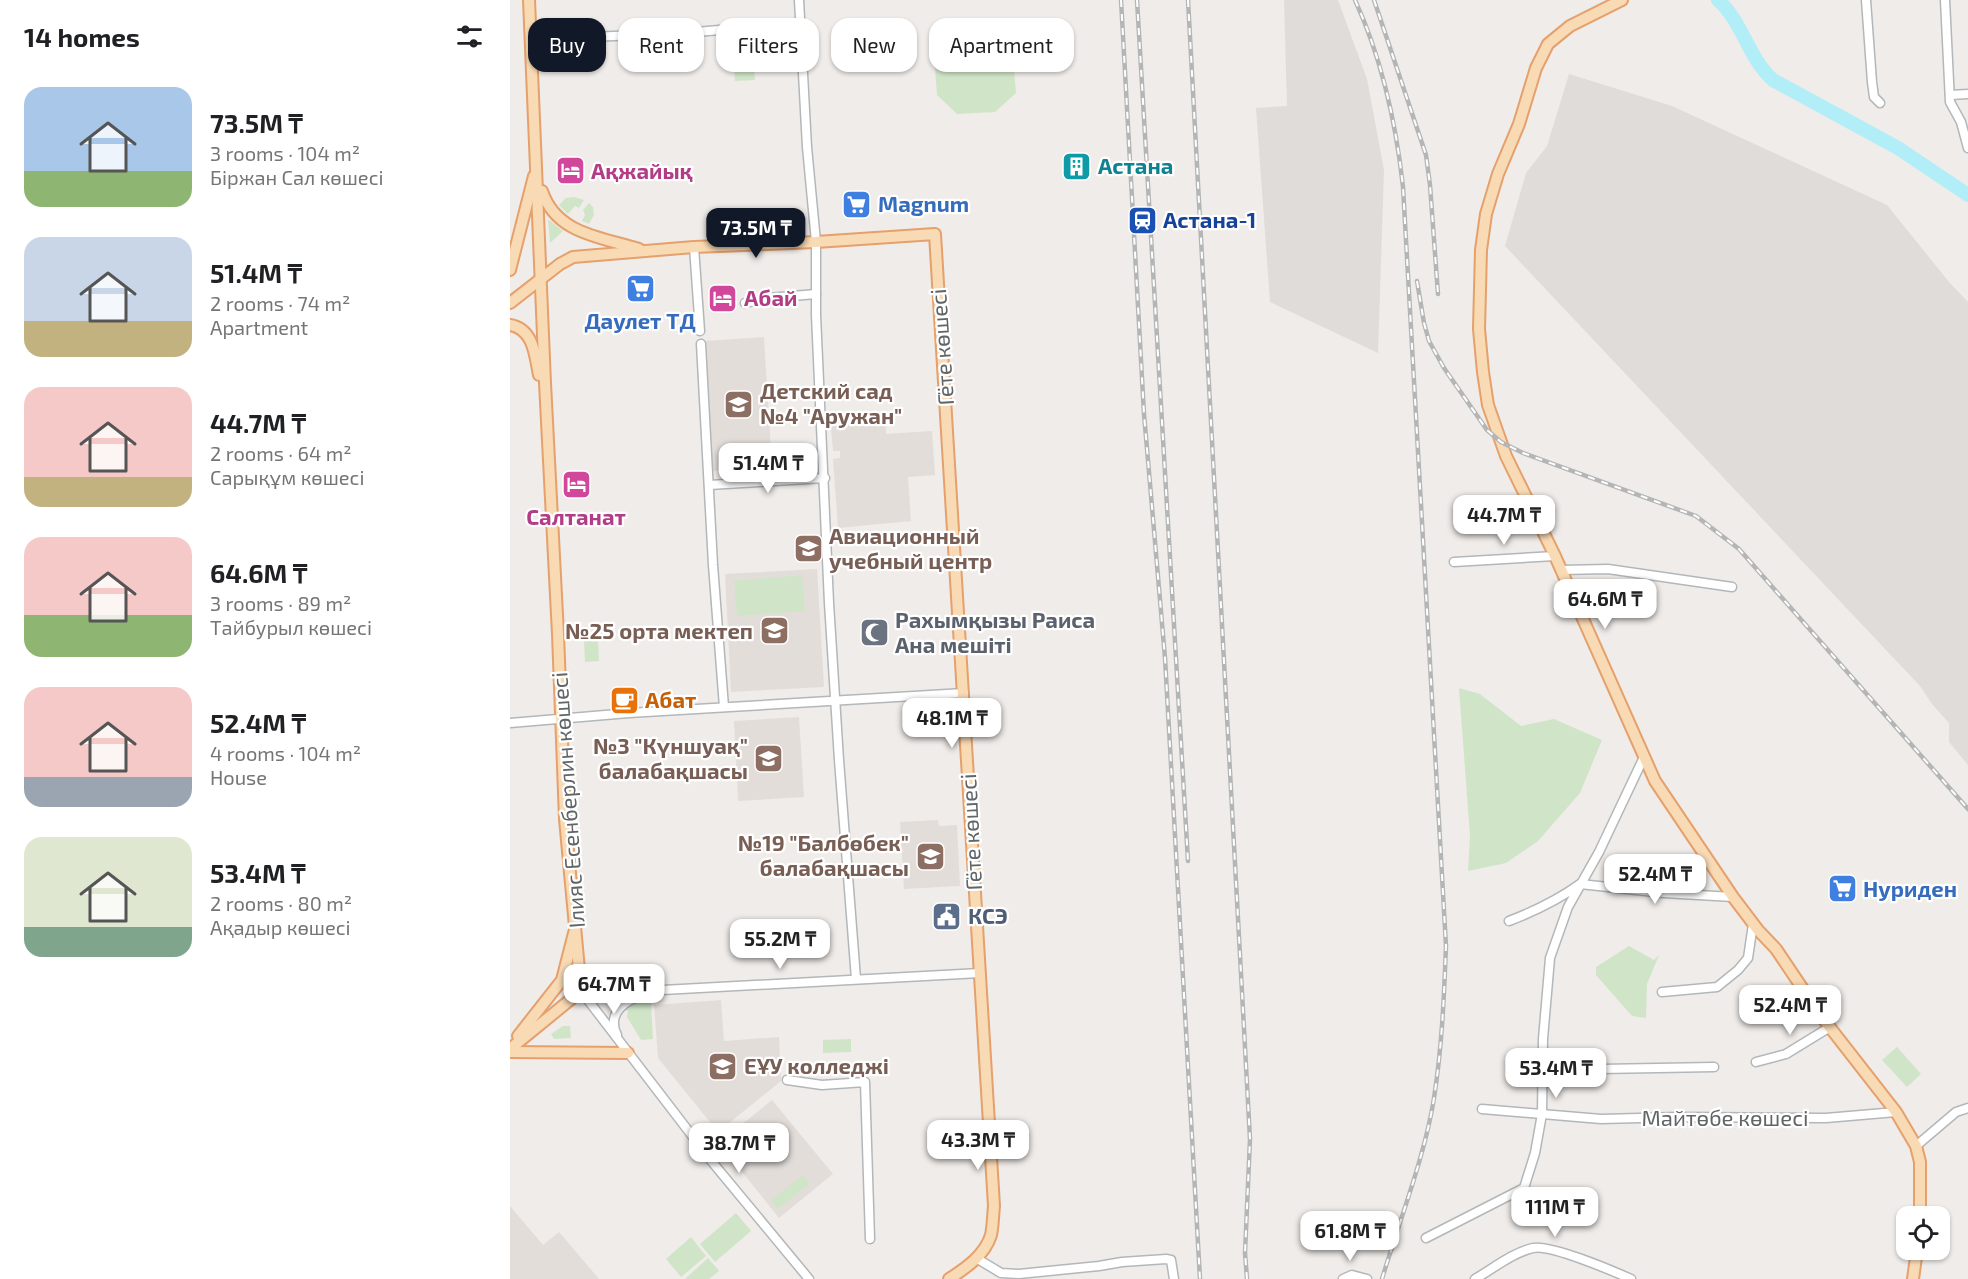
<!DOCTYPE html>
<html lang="en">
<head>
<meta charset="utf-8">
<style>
  :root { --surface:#fff; --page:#f2f2f2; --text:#202124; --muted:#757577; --accent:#111827 }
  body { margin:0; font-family:"Exo 2",sans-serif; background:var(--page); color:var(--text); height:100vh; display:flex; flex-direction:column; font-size:22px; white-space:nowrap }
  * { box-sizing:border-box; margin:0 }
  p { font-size:20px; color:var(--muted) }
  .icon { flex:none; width:33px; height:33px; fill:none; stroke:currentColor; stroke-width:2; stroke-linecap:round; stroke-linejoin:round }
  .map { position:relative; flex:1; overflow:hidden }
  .drawer { display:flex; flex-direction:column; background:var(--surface); width:510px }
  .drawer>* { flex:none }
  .banner { position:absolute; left:18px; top:18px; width:570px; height:54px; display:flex; gap:12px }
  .controls { position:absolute; left:1386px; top:1206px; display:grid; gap:12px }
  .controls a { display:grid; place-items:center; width:54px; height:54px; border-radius:12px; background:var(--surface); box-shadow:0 2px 4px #0004; font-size:30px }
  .price { position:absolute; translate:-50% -51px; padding:0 14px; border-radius:12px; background:#fff; color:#222; font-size:20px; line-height:39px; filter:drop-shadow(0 2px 3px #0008) }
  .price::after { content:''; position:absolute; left:50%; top:36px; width:18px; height:14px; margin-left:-9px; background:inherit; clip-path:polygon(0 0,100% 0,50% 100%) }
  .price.selected { background:var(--accent); color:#fff }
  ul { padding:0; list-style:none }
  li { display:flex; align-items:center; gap:18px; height:150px; padding:0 24px }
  li span { display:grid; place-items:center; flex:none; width:168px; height:120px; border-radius:18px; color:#555 }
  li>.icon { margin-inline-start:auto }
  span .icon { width:72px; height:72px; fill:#fffc; stroke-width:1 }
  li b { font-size:26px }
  h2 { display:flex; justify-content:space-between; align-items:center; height:72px; padding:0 24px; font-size:26px }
  .tag { padding:0 21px; border-radius:18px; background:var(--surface); box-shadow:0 2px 4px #0004; font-size:21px; line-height:54px }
  .tag.selected { background:var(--accent); color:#fff }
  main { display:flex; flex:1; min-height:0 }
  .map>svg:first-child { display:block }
</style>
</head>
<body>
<main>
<section class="drawer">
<h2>14 homes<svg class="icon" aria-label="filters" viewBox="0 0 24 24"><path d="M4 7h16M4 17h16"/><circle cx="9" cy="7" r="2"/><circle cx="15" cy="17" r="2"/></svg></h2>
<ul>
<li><span style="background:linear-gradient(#a9c7e8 70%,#8fb573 0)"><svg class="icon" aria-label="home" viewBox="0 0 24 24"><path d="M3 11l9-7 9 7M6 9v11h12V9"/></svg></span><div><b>73.5M ₸</b><p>3 rooms · 104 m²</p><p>Біржан Сал көшесі</p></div></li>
<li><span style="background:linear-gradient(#c9d6e8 70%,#c2b280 0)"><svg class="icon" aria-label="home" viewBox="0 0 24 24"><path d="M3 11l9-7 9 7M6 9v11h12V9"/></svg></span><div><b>51.4M ₸</b><p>2 rooms · 74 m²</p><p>Apartment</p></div></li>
<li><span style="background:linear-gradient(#f6c9c9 75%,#c2b280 0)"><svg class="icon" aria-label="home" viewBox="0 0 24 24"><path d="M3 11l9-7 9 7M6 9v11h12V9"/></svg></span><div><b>44.7M ₸</b><p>2 rooms · 64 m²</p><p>Сарықұм көшесі</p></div></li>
<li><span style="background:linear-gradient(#f6c9c9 65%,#8fb573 0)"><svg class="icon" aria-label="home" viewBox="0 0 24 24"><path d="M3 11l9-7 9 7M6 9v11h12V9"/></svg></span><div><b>64.6M ₸</b><p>3 rooms · 89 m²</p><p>Тайбурыл көшесі</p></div></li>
<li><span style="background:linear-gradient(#f6c9c9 75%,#9aa5b1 0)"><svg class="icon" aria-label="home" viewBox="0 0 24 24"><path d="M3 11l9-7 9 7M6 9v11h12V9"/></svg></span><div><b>52.4M ₸</b><p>4 rooms · 104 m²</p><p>House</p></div></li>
<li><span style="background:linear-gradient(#dfe7d0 75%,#7fa58c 0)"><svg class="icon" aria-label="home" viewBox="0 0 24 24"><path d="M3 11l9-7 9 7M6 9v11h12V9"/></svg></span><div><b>53.4M ₸</b><p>2 rooms · 80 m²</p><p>Ақадыр көшесі</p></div></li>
</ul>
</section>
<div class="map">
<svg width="1458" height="1279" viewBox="0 0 1458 1279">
  <rect width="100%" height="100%" fill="#f0ece9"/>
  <!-- industrial -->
  <g fill="#dfdcda">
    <polygon points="774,0 828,0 857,79 874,170 868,353 760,302 746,108 777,106"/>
    <polygon points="1059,74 1162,106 1377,205 1439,282 1458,302 1458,765 1439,742 1439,723 1422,704 1410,686 995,246 1016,173 1037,146"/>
  </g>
  <!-- education -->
  <g fill="#e3ddda">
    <polygon points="254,337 262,467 203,471 195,341"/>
    <polygon points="375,413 376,434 422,431 425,475 398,477 401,521 328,528 323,459 330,458 330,451 323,451 320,417"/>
    <polygon points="307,569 314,687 221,692 215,574"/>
    <polygon points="289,717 294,797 228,801 224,721"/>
    <polygon points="428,820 429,826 447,825 450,886 394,889 390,822"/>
    <polygon points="211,1000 214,1041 269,1037 271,1081 208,1132 148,1058 144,1005"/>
    <polygon points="262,1100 323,1174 269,1218 209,1143"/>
    <polygon points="0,1206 33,1245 49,1232 89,1279 0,1279"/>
  </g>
  <!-- green -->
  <g fill="#d0e5c8">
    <polygon points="486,29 502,46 506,93 485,112 447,114 427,95 424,54 440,32"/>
    <polygon points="243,53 245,80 225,81 223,55"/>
    <polygon points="64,197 74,200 69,208 65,206 58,214 49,205 56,198"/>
    <polygon points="79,203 83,207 84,215 79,224 72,221 75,215 73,210"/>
    <polygon points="38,219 53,231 40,243"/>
    <polygon points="292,575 295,611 227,616 224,581"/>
    <polygon points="88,639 89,661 75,662 74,640"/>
    <polygon points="949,688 970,694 1011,726 1044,719 1092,740 1070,793 1028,841 996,863 958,871 960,836"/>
    <polygon points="1119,946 1144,960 1149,955 1137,984 1136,1018 1122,1016 1086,975 1086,967"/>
    <polygon points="123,999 141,1001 143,1039 131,1040 117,1017 118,1011 114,1008"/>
    <polygon points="53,1026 60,1026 61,1038 44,1039 41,1034"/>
    <polygon points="341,1039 341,1052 313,1053 313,1040"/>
    <polygon points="1387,1047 1411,1074 1397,1087 1372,1060"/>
    <polygon points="293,1175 300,1183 268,1209 261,1200"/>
    <polygon points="226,1213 241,1231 205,1262 190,1244"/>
    <polygon points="181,1237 196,1256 171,1277 156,1259"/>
    <polygon points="198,1258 209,1271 199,1279 175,1279"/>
  </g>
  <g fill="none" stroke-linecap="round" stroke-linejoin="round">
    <!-- river -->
    <path stroke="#b1eef8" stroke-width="14" d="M 1208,0 C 1233,22 1238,58 1263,80 L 1388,148 L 1458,195"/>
    <defs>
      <g id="minor">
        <polyline points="289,0 297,147 306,242 306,315 319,603 329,760 346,979"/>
        <polyline points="1356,0 1362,82 1364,97 1370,103"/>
        <polyline points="1435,0 1440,102 1451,122 1458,148"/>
        <polyline points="22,61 62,59 66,48 80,37 175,33 290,23"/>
        <polyline points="1440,95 1458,94"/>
        <polyline points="184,247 190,331"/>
        <polyline points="235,303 258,298 306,294"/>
        <polyline points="191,344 203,565 214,707"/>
        <polyline points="199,485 315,478"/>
        <polyline points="944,562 1045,556"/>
        <polyline points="1052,570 1098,569 1222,587"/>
        <polyline points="0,723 119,713 454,693"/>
        <path d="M 999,921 C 1025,911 1048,900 1070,884 L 1154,893 L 1223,897"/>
        <polyline points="71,991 134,991 470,973"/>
        <polyline points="71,991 203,1163 299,1279"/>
        <polyline points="1152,992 1207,987 1228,970 1238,958 1243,924"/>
        <path d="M 107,1035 C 96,1013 116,999 135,995"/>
        <polyline points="1246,1062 1276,1054 1320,1027"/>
        <polyline points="1034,1070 1204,1067"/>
        <polyline points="277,1080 312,1085 355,1082 360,1239"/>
        <polyline points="972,1109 1091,1119 1168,1117 1316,1118 1386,1112"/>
        <polyline points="1406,1146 1446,1112 1458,1108"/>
        <polyline points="916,1238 1014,1188 1025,1153 1032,1114 1033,1039 1040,958 1058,907 1089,852 1134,757"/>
        <polyline points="466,1258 491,1273 509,1274 589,1266 612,1262 656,1259 661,1260 664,1279"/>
        <polyline points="833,1279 842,1275 857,1279"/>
        <path d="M 965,1279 C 984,1268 1002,1253 1023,1248 C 1040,1244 1103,1271 1121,1279"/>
      </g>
      <g id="major">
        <polyline points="1112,0 1060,26 1038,44 1026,68 1009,124 988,174 976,214 971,250 969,329 973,372 978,405 996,456 1045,556 1145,781 1223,897 1248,930 1266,949 1311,1016 1386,1112 1406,1146 1410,1162 1410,1216"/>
        <path d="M 32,191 C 46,234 91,237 129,249"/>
        <polyline points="0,270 24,176"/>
        <path d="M 0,303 L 50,264 L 63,257 L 184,247 L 306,242 L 425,234 L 484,1206 C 483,1215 483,1226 481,1235 C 475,1255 456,1268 439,1279"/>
        <path d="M 0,325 C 24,329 25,356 29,375"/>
        <polyline points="8,1036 52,980 64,933"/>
        <polyline points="0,1049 71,991 55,819 48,634 35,383 19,0"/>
        <polyline points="0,1052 118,1053"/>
        <polyline points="1403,1279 1407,1250"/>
      </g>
    </defs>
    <!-- minor casing -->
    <use href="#minor" stroke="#b3b7b9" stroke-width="11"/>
    <!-- major casing -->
    <use href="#major" stroke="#e5a06c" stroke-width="14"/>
    <!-- minor -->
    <use href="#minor" stroke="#fff" stroke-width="8"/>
    <!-- major -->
    <use href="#major" stroke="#f8dab5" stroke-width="10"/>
    <defs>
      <g id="rail">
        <polyline points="611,0 634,414 655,658 690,1279"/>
        <polyline points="627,0 678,861"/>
        <polyline points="678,0 740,1139 735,1253 737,1279"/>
        <path d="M 845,0 C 872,59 886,123 893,187 L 936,946 C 934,997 932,1047 924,1098 C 915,1156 889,1222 872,1279"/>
        <polyline points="864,0 916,155 920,185 928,294"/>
        <polyline points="907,281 914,323 919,341 934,368 977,430 991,442 1013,453 1186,516 1229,549 1458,809"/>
      </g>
    </defs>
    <!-- rail casing -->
    <use href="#rail" stroke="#b4b5b5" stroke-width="4.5"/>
    <!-- rail -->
    <use href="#rail" stroke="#fff" stroke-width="2" stroke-dasharray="7" stroke-linecap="butt"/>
  </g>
  <!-- icons -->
  <defs>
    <symbol id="building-square" viewBox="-11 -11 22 22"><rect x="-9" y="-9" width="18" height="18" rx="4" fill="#0f9aa8" stroke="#fff"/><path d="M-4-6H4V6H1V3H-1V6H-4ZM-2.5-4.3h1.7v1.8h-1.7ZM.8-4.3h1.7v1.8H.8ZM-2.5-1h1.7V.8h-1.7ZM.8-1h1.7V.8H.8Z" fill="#fff"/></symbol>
    <symbol id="hotel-square" viewBox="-11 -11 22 22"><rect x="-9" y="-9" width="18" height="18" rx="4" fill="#d1479c" stroke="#fff"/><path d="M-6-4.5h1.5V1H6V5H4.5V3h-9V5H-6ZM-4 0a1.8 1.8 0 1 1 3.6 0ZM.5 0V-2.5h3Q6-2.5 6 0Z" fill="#fff"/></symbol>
    <symbol id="supermarket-square" viewBox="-11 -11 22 22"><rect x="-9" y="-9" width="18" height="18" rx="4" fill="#3f7fe0" stroke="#fff"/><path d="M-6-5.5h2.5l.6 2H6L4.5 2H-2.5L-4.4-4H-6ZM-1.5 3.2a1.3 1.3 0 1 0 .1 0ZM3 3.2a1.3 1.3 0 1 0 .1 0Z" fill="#fff"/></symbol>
    <symbol id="station-square" viewBox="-11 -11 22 22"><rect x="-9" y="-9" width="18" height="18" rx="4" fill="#1a4fb4" stroke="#fff"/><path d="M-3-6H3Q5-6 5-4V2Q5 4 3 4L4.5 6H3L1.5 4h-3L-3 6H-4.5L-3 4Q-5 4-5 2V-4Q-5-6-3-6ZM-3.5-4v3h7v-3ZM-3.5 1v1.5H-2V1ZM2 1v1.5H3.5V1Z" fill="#fff"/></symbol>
    <symbol id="school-square" viewBox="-11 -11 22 22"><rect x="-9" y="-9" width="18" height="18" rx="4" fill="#8d6e63" stroke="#fff"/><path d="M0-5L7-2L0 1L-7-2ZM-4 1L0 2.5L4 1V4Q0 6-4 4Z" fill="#fff"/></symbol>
    <symbol id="university-square" viewBox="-11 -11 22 22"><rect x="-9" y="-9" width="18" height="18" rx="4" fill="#8d6e63" stroke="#fff"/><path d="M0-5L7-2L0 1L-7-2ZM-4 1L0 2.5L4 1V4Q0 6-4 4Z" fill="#fff"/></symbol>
    <symbol id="mosque-square" viewBox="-11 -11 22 22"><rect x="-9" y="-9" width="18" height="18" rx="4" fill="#6b7280" stroke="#fff"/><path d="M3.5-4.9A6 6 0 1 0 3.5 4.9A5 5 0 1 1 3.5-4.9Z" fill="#fff"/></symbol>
    <symbol id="cafe-square" viewBox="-11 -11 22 22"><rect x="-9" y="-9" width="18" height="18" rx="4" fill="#e8710a" stroke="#fff"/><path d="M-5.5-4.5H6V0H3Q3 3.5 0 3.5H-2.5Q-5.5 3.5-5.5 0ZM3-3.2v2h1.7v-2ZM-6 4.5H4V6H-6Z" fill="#fff"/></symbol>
    <symbol id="civic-square" viewBox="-11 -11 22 22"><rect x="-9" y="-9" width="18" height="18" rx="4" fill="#5c6f8a" stroke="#fff"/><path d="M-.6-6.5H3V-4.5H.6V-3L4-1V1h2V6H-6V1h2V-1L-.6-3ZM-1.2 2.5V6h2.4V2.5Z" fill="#fff"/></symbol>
  </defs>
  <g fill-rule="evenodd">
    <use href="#building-square" x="550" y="150" width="33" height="33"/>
    <use href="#hotel-square" x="44" y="154" width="33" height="33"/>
    <use href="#supermarket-square" x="330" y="188" width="33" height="33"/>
    <use href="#station-square" x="616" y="204" width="33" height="33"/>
    <use href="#supermarket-square" x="114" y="272" width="33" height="33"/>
    <use href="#hotel-square" x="196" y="282" width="33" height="33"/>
    <use href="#school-square" x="212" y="388" width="33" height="33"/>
    <use href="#hotel-square" x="50" y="468" width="33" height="33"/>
    <use href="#university-square" x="282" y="532" width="33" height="33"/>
    <use href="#school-square" x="248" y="614" width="33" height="33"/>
    <use href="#mosque-square" x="348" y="616" width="33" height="33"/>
    <use href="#cafe-square" x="98" y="684" width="33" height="33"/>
    <use href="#school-square" x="242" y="742" width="33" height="33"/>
    <use href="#school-square" x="404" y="840" width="33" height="33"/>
    <use href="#supermarket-square" x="1316" y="872" width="33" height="33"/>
    <use href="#civic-square" x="420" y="900" width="33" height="33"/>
    <use href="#university-square" x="196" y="1050" width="33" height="33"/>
  </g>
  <g text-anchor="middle" stroke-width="4.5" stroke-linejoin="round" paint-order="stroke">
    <!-- culture labels -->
    <g font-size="22" font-weight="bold" fill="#0d838f" stroke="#fff" text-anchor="start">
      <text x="588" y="174">Астана</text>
    </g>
    <!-- hotel labels -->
    <g font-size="22" font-weight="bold" fill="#b23c85" stroke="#fff" text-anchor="start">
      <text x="81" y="179">Ақжайық</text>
      <text x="234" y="306">Абай</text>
      <text x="66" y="525" text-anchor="middle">Салтанат</text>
    </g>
    <!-- shop labels -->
    <g font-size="22" font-weight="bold" fill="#366cbe" stroke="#fff" text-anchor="start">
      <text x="368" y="212">Magnum</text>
      <text x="130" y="329" text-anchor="middle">Даулет ТД</text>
      <text x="1353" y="897">Нуриден</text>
    </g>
    <!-- transit labels -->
    <g font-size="22" font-weight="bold" fill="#164399" stroke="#fff" text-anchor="start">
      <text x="653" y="228">Астана-1</text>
    </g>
    <!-- street labels -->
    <g font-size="22" fill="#606567" stroke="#fff">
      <text transform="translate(432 347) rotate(-94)" y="8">Гёте көшесі</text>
      <text transform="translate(58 800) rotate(-94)" y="8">Ілияс Есенберлин көшесі</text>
      <text transform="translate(461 832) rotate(-93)" y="8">Гёте көшесі</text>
      <text x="1215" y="1126">Майтөбе көшесі</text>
    </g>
    <!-- education labels -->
    <g font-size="22" font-weight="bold" fill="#785e54" stroke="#fff" text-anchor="start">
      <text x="250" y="399">Детский сад<tspan x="250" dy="25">№4 "Аружан"</tspan></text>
      <text x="319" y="544">Авиационный<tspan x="319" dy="25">учебный центр</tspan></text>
      <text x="243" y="639" text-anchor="end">№25 орта мектеп</text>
      <text x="238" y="754" text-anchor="end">№3 "Күншуақ"<tspan x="238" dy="25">балабақшасы</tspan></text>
      <text x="399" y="851" text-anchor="end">№19 "Балбөбек"<tspan x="399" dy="25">балабақшасы</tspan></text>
      <text x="234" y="1074">ЕҰУ колледжі</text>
    </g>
    <!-- worship labels -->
    <g font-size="22" font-weight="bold" fill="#5b616d" stroke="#fff" text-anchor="start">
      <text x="385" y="628">Рахымқызы Раиса<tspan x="385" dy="25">Ана мешіті</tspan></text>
    </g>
    <!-- food labels -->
    <g font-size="22" font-weight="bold" fill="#c56008" stroke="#fff" text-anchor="start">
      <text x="135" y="708">Абат</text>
    </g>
    <!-- service labels -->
    <g font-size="22" font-weight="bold" fill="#4e5e75" stroke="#fff" text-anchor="start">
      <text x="458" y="924">КСЭ</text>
    </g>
  </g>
</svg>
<div class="controls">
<a><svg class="icon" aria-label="locate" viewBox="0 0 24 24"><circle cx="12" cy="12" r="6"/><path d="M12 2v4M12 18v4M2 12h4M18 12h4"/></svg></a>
</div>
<b class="price selected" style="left:246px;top:259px">73.5M ₸</b>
<b class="price" style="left:258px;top:494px">51.4M ₸</b>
<b class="price" style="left:994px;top:546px">44.7M ₸</b>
<b class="price" style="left:1095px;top:630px">64.6M ₸</b>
<b class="price" style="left:442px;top:749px">48.1M ₸</b>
<b class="price" style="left:1145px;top:905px">52.4M ₸</b>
<b class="price" style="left:270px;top:970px">55.2M ₸</b>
<b class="price" style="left:104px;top:1015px">64.7M ₸</b>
<b class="price" style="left:1280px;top:1036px">52.4M ₸</b>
<b class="price" style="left:1046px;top:1099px">53.4M ₸</b>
<b class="price" style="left:468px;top:1171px">43.3M ₸</b>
<b class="price" style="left:229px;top:1174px">38.7M ₸</b>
<b class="price" style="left:1045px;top:1238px">111M ₸</b>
<b class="price" style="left:840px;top:1262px">61.8M ₸</b>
<div class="banner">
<a class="tag selected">Buy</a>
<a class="tag">Rent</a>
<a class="tag">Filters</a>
<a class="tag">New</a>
<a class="tag">Apartment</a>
</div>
</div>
</main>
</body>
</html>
